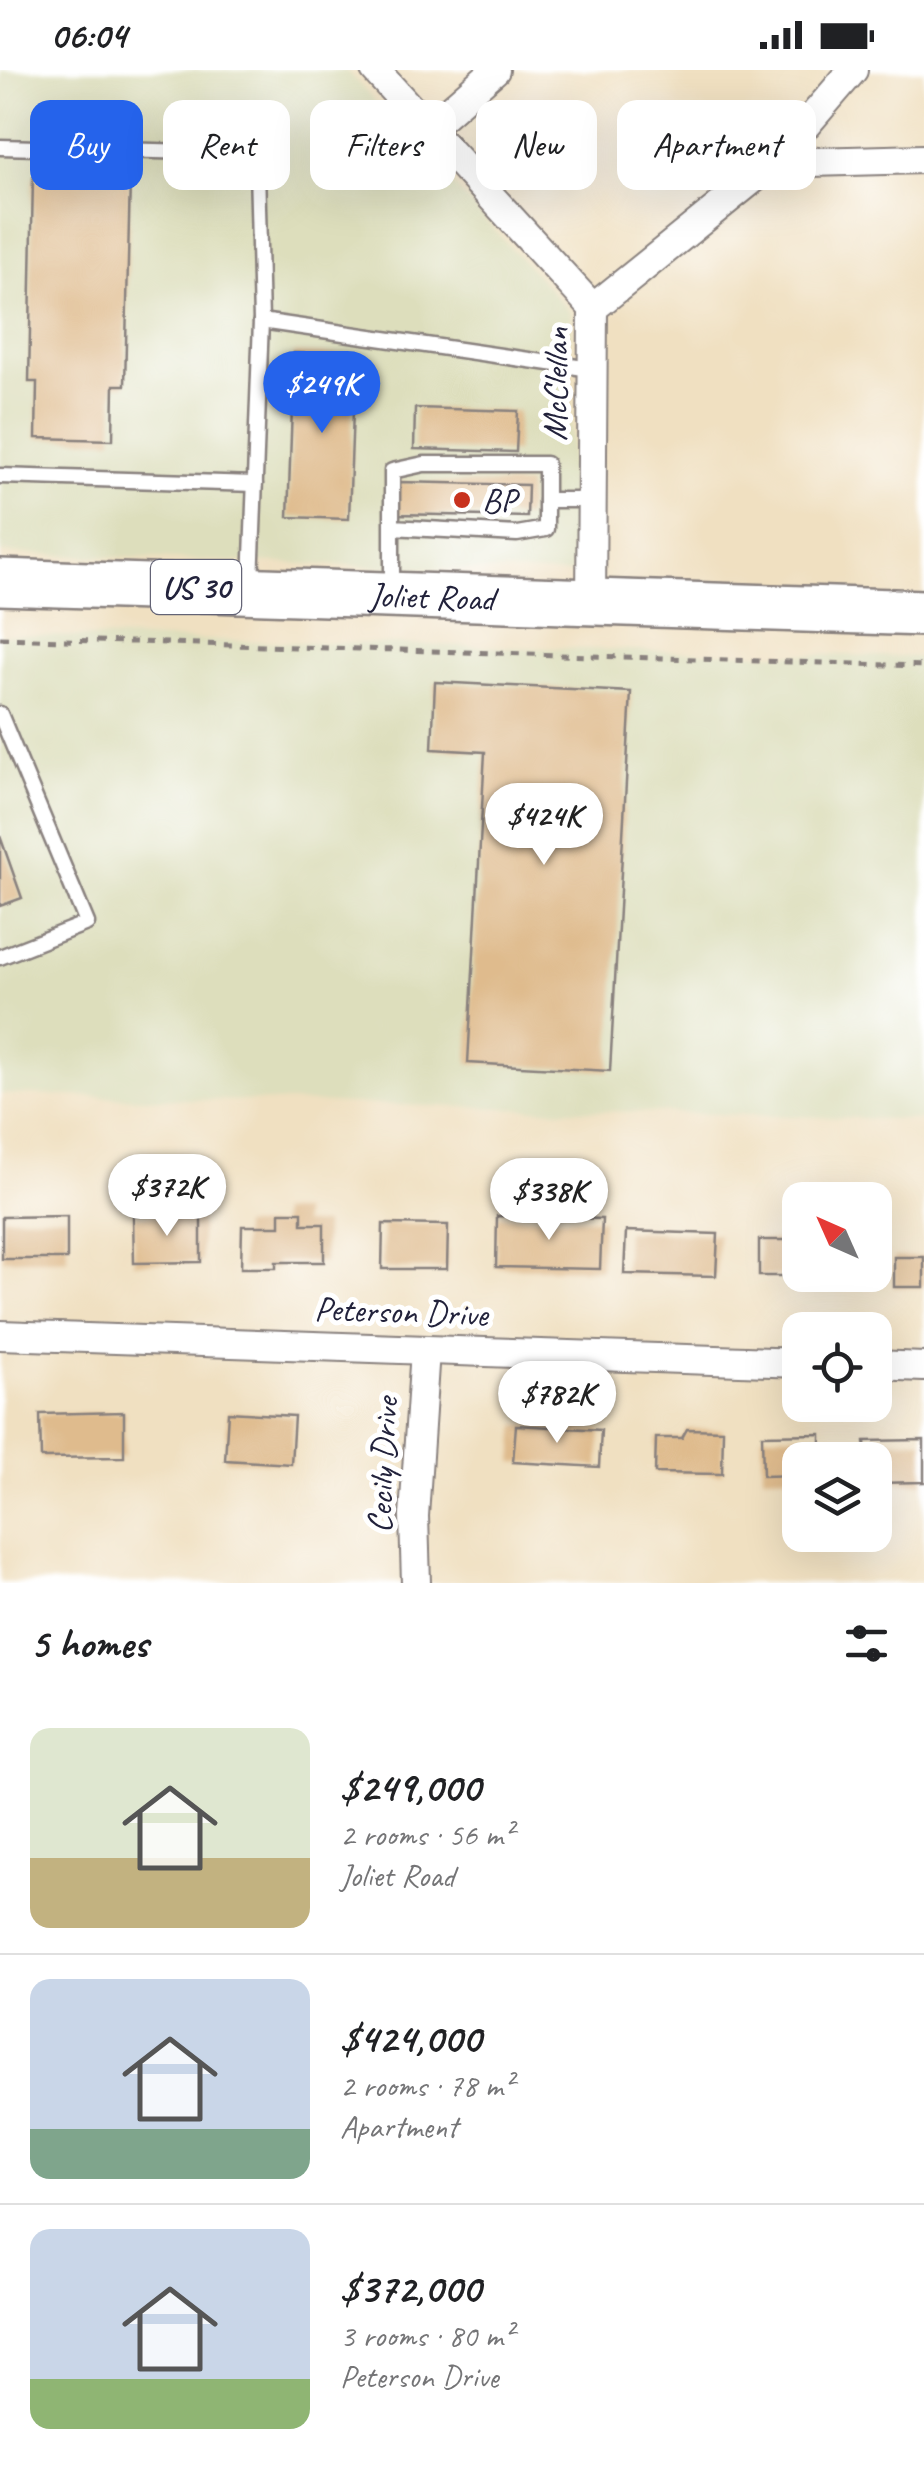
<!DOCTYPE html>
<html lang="en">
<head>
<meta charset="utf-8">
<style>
  :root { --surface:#fff; --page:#f2f2f2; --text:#202124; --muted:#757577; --line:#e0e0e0; --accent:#2563eb }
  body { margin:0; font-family:Caveat,sans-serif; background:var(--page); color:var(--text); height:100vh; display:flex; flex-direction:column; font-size:38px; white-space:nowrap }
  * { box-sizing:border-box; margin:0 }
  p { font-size:32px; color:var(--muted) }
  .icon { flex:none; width:55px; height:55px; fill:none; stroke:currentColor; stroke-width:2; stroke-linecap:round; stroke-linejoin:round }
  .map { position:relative; height:1513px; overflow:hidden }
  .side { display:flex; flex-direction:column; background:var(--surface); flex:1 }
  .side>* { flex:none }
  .guide { position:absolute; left:30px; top:30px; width:865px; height:90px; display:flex; gap:20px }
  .needle { width:65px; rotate:315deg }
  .buttons { position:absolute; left:782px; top:1112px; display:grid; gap:20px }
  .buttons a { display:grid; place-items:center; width:110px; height:110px; border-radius:20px; background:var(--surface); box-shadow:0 10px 40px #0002; font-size:50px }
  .price { position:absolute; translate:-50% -85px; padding:0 22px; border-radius:35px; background:#fff; color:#222; font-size:32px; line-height:65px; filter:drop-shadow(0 2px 5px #0008) }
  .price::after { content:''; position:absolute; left:50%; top:60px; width:30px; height:22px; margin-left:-15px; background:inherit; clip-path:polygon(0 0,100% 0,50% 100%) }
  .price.active { background:var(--accent); color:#fff }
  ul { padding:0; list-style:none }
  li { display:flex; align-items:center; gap:30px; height:250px; padding:0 30px }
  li+li { border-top:2px solid var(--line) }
  li span { display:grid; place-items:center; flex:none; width:280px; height:200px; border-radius:20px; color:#555 }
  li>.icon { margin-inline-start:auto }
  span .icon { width:120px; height:120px; fill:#fffc; stroke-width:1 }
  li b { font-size:42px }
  h2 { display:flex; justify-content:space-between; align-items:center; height:120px; padding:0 30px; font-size:42px }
  .tag { padding:0 35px; border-radius:20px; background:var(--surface); box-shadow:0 10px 40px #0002; font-size:35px; line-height:90px }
  .tag.active { background:var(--accent); color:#fff }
  .status { display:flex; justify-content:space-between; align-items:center; height:70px; padding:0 50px; background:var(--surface); direction:ltr }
  .status svg { height:28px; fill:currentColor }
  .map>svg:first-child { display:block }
</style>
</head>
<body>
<div class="status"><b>06:04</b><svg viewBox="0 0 49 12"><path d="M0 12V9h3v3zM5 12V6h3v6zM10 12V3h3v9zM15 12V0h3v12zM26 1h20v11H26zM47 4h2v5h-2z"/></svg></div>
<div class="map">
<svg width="924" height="1513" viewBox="0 0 924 1513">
  <rect width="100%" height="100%" fill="#fff"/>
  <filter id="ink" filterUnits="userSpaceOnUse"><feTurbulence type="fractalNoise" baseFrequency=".01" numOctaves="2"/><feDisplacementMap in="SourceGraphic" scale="20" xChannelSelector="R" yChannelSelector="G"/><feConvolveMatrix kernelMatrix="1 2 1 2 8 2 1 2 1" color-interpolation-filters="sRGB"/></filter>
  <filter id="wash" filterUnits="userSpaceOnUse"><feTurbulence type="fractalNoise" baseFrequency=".0048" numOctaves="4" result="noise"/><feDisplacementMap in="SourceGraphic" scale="40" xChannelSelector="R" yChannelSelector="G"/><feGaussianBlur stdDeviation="2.25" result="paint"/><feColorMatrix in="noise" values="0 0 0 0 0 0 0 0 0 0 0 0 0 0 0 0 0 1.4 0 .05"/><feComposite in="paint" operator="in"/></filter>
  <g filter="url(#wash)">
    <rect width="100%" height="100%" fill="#f0e0c1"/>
    <!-- built -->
    <g fill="#dddebc">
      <polygon points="0,0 346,0 571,242 572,504 0,483"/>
      <polygon points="0,565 924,587 924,1050 0,1024"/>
    </g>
    <g id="blocks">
      <!-- building -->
      <g fill="#dfbb8d">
        <polygon points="33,107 130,109 125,315 114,315 113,370 36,368 37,312 29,312"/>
        <polygon points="294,283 355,285 349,449 288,447"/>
        <polygon points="415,338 518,341 516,382 414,379"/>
        <polygon points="398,412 528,415 527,447 397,444"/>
        <polygon points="435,612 631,622 610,1001 468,993 485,682 432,679"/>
        <polygon points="0,766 22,828 0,836"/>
        <polygon points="786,1134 800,1134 800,1206 759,1206 759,1170 787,1170"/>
        <polygon points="280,1142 302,1142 302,1154 324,1154 324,1192 276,1192 276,1198 241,1198 242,1156 280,1156"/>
        <polygon points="201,1145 201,1192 134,1193 133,1146"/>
        <polygon points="67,1146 67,1189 2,1189 2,1147"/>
        <polygon points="497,1146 602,1149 600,1199 496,1197"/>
        <polygon points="383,1154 448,1155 447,1199 382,1199"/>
        <polygon points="626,1161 718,1164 716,1206 624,1204"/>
        <rect x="894" y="1187" width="30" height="30"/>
        <polygon points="124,1342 124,1387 41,1388 40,1344"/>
        <polygon points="228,1342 294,1346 291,1394 225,1390"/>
        <polygon points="516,1355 601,1360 599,1397 513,1392"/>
        <polygon points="687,1359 723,1360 722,1404 655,1403 656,1368 682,1368"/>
        <polygon points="821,1364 821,1390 800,1390 800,1405 763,1406 762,1365"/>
        <polygon points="924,1370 924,1412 875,1413 875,1390 866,1390 865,1371"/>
      </g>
    </g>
  </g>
  <g filter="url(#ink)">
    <use href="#blocks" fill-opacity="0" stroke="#89817e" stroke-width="2.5"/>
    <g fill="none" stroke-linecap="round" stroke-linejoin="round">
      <defs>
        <g id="lane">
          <polyline points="0,77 232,83 257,99 261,251 251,513"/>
          <polyline points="261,251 591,299"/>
          <polyline points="0,406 255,414"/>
          <polyline points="546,430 591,430"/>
          <polyline points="392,520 392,401 424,394 546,394 546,459 517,464 392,457"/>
          <polyline points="0,644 87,853 0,887"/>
        </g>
        <g id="street">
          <polyline points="375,0 593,238 591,535"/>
          <polyline points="429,58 495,0"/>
          <polyline points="773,93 924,89"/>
          <polyline points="593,238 773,93 853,0"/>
          <polyline points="0,1265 800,1293"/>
          <polyline points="875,1295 924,1297"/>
          <polyline points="416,1513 414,1446 425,1280"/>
        </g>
        <g id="primary">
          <path id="s1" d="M 0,512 L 924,543"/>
        </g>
      </defs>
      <!-- lane casing -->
      <use href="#lane" stroke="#89817e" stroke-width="19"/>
      <!-- street casing -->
      <use href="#street" stroke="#89817e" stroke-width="32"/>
      <!-- primary casing -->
      <use href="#primary" stroke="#89817e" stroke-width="50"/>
      <!-- path -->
      <polyline stroke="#89817e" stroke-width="5" stroke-dasharray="8 8" stroke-linecap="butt" points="0,568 924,596"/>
      <!-- lane -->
      <use href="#lane" stroke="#fff" stroke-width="14"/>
      <!-- street -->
      <use href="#street" stroke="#fff" stroke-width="28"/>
      <!-- primary -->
      <use href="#primary" stroke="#fff" stroke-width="45"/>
    </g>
  </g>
  <!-- markers -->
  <circle fill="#c8321e" stroke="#fff" stroke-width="4" cx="462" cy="430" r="10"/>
  <g text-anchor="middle" stroke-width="10" stroke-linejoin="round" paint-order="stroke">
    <!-- shield labels -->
    <rect fill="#fff" stroke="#646476" stroke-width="2.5" x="151" y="490" width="90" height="54" rx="8"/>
    <g font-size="32" font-weight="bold" fill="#22223b">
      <text x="196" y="528">US 30</text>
    </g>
    <!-- street labels -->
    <g font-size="35" fill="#22223b" stroke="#fff">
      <text transform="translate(555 314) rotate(-89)" y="12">McClellan</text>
      <text dy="12" stroke="none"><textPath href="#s1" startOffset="432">Joliet Road</textPath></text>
      <text transform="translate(401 1241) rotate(2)" y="12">Peterson Drive</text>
      <text transform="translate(382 1395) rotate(-87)" y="12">Cecily Drive</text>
    </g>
    <!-- poi labels -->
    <g font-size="35" fill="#22223b" stroke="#fff" text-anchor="start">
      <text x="482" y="442">BP</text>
    </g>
  </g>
</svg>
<div class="buttons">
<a><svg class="needle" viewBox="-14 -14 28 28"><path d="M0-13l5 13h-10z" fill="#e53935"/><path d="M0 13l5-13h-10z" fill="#757577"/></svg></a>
<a><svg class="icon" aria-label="locate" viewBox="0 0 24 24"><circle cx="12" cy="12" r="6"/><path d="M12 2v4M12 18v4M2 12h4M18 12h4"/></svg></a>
<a><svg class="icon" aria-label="layers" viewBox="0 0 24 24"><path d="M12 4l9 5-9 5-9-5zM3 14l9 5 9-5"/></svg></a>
</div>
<b class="price active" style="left:322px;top:366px">$249K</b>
<b class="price" style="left:544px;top:798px">$424K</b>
<b class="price" style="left:167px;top:1169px">$372K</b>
<b class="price" style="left:549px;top:1173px">$338K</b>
<b class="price" style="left:557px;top:1376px">$782K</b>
<div class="guide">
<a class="tag active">Buy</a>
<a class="tag">Rent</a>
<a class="tag">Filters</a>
<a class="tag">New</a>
<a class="tag">Apartment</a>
</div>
</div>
<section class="side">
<h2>5 homes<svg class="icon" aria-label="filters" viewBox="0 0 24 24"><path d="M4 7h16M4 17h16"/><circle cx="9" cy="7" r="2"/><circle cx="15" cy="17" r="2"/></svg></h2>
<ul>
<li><span style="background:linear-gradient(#dfe7d0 65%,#c2b280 0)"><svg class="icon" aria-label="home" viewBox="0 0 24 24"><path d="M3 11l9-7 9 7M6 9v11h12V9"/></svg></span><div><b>$249,000</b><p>2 rooms · 56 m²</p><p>Joliet Road</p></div></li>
<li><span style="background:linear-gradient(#c9d6e8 75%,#7fa58c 0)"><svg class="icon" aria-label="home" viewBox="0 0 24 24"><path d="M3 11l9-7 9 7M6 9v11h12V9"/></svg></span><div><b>$424,000</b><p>2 rooms · 78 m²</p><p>Apartment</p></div></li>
<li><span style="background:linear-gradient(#c9d6e8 75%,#8fb573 0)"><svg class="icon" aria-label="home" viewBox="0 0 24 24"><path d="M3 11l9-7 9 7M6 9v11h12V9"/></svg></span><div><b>$372,000</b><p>3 rooms · 80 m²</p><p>Peterson Drive</p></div></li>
</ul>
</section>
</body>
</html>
